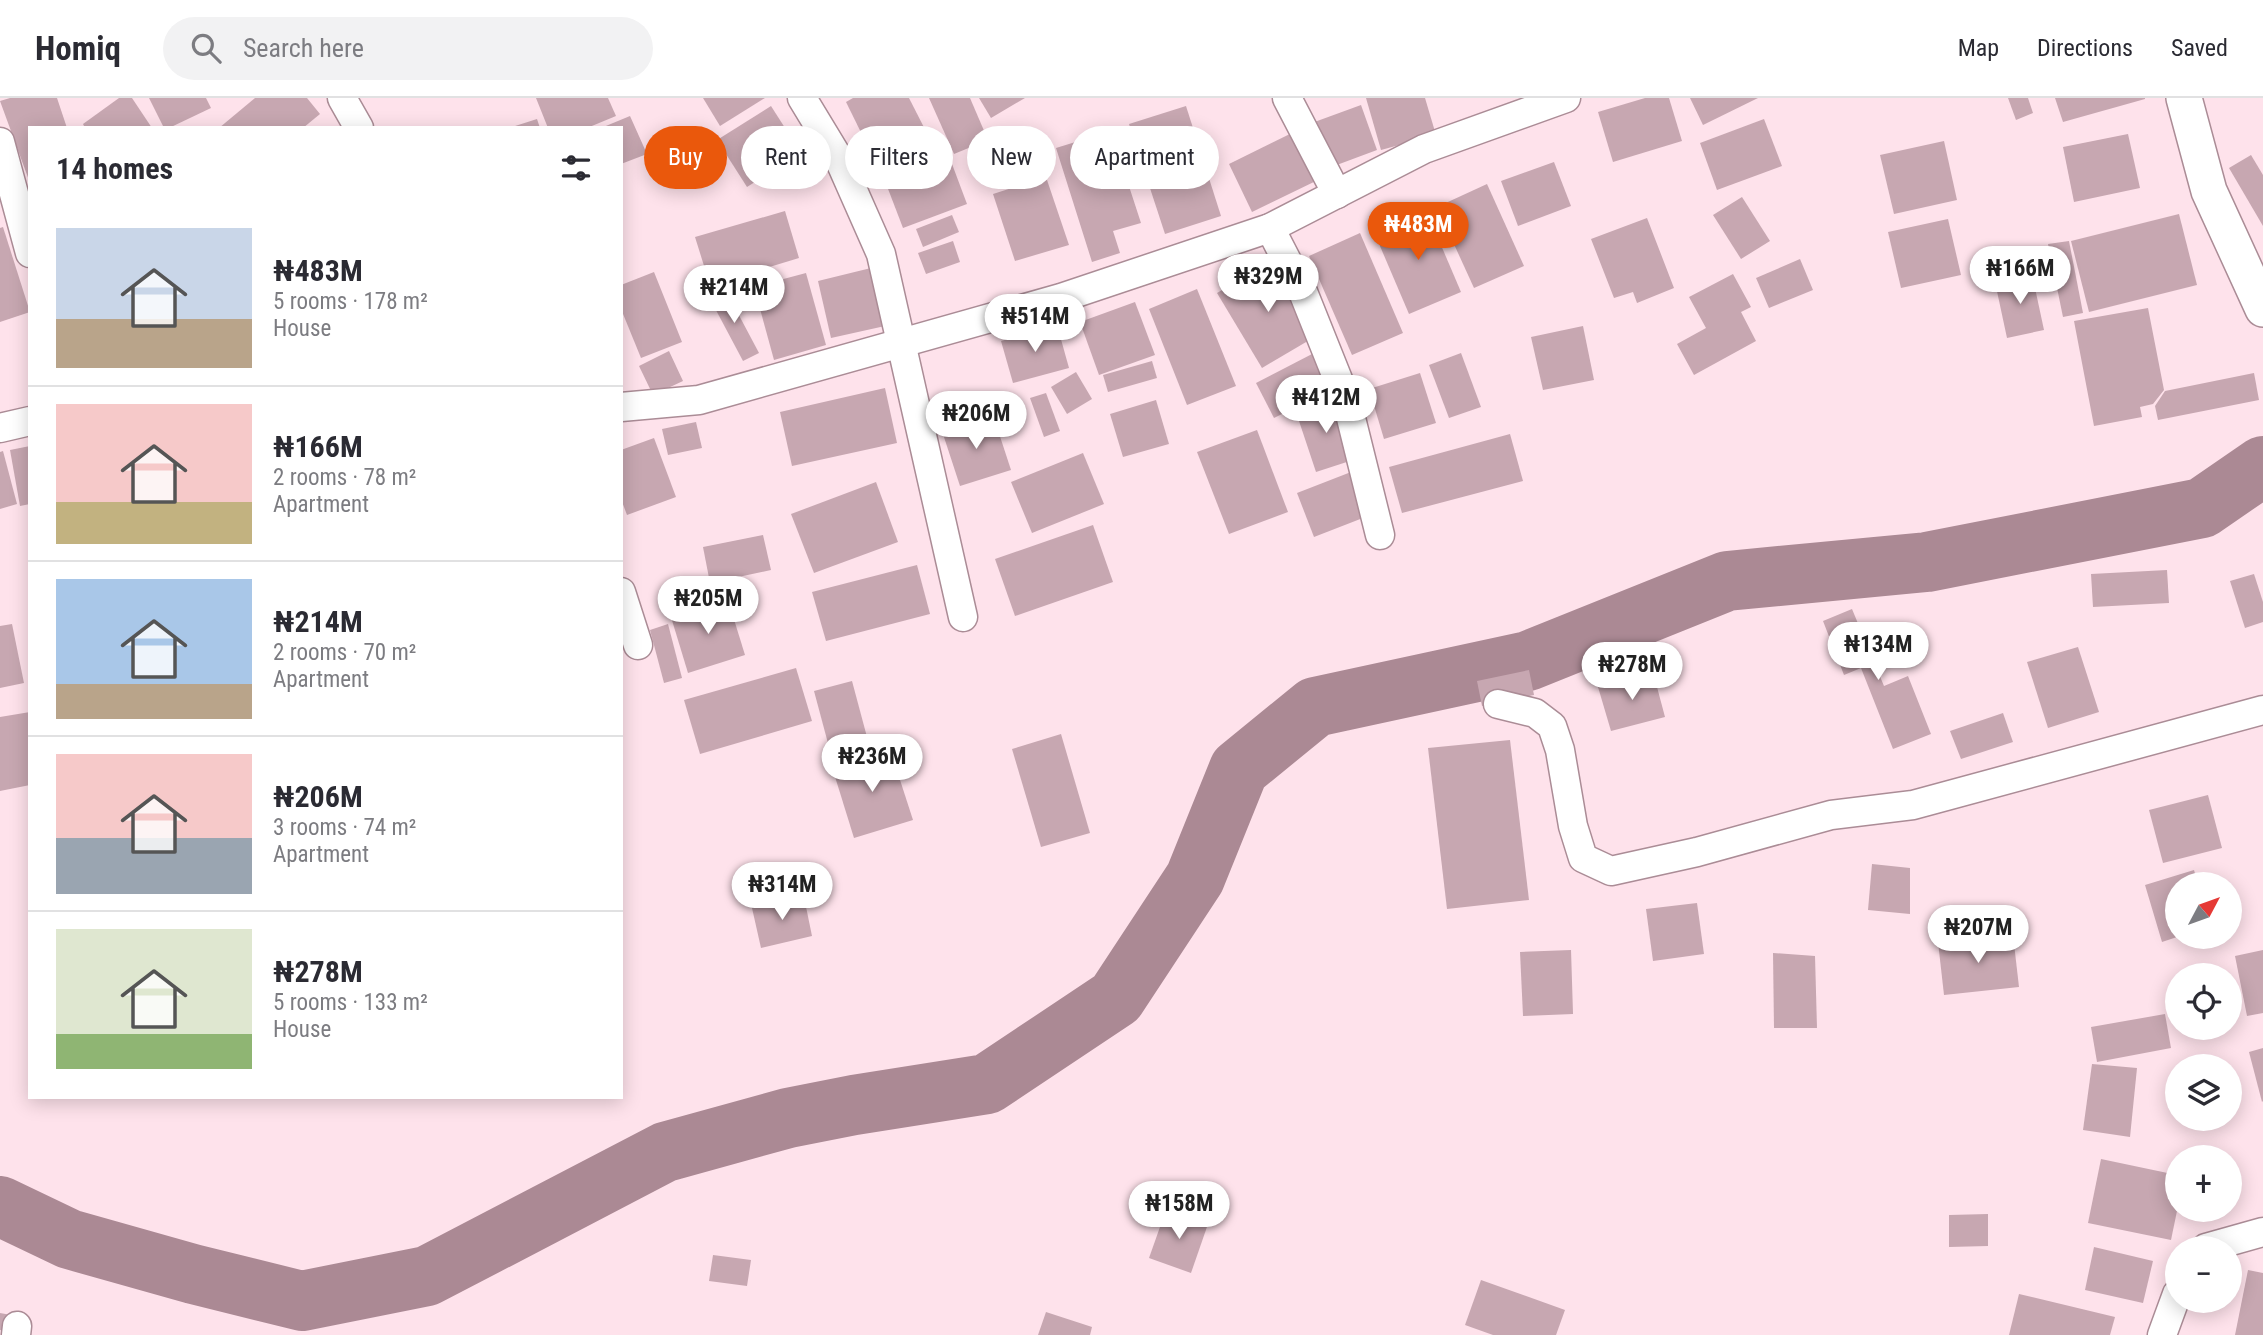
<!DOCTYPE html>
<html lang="en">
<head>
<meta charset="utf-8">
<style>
  :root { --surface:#fff; --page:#f2f2f3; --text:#2b2b33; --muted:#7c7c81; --line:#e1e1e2; --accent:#ea580c }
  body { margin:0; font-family:"Roboto Condensed",sans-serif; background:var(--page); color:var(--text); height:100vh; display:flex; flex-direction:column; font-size:26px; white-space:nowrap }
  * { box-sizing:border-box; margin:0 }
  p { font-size:23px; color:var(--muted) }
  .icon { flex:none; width:38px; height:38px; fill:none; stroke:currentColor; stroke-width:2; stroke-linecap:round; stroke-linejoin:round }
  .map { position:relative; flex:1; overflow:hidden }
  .side { position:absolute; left:28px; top:28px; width:595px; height:973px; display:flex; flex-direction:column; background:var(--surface); border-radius:0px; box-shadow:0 4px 18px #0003 }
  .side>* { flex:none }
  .top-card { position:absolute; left:644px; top:28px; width:665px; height:63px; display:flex; gap:14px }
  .needle { width:46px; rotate:49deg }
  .controls { position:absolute; left:2165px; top:774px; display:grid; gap:14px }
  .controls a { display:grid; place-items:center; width:77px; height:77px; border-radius:50%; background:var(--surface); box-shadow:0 4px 18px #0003; font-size:35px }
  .price { position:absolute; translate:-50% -60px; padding:0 16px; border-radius:24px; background:#fff; color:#222; font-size:23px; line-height:46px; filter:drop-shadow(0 2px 4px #0008) }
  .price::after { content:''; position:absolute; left:50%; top:42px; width:21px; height:16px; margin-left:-10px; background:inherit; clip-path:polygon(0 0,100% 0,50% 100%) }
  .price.selected { background:var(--accent); color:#fff }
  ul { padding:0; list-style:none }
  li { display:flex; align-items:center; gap:21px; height:175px; padding:0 28px }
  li+li { border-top:2px solid var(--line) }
  li span { display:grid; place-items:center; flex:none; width:196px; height:140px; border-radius:0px; color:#555 }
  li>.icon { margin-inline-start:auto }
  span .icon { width:84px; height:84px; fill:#fffc; stroke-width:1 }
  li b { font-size:30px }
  h2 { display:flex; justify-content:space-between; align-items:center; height:84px; padding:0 28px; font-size:30px }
  .tag { padding:0 24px; border-radius:32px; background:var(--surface); box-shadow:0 4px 18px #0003; font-size:24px; line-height:63px }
  .tag.selected { background:var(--accent); color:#fff }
  header { display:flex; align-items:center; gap:42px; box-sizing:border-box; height:98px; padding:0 35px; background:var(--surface); border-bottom:2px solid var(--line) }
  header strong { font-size:33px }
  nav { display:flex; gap:38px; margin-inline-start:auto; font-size:24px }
  .search { width:490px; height:63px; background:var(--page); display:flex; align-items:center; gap:18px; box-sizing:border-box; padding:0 24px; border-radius:38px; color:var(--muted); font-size:26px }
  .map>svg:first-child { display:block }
</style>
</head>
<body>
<header>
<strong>Homiq</strong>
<div class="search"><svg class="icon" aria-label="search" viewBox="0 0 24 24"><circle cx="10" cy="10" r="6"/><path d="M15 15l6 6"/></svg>Search here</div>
<nav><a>Map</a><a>Directions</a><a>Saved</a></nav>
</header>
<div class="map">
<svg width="2263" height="1237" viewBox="0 0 2263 1237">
  <rect width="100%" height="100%" fill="#fee2eb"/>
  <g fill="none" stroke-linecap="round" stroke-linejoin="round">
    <!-- river -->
    <polyline stroke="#ab8994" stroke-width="60" points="0,1108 69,1141 193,1176 302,1203 427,1178 665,1054 788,1020 854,1007 987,986 1116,900 1195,780 1239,671 1315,609 1528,563 1727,483 1927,464 2202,410 2263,368"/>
  </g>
  <!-- building -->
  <g fill="#c7a7b1">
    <polygon points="10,0 57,0 67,30 30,30 30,85 0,3"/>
    <polygon points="119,0 132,0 152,30 85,30 83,26"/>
    <polygon points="149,0 206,0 211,10 169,30 164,30"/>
    <polygon points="255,0 307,0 320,16 303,30 219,30"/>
    <polygon points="536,0 608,0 616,18 587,30 548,30"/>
    <polygon points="703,0 765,0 720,28"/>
    <polygon points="853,0 909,0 935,51 882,77 846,4"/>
    <polygon points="929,0 970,0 988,42 954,56"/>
    <polygon points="979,0 1025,0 991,20"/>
    <polygon points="1366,0 1425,0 1436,37 1381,52"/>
    <polygon points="1645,0 1669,0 1682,43 1613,64 1598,14"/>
    <polygon points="1690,0 1758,0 1703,27"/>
    <polygon points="2008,0 2028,0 2033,15 2016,22"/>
    <polygon points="2055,0 2145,0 2145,1 2063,24"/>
    <polygon points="1361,7 1377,52 1326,71 1309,26"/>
    <polygon points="771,8 801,55 747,89 717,42"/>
    <polygon points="1186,8 1221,118 1165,136 1129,26"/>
    <polygon points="630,18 647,56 621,66 621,30 601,30"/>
    <polygon points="537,21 540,30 512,30 512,29"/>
    <polygon points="1764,21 1782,68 1717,92 1700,45"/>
    <polygon points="1111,33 1141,125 1113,133 1120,155 1092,164 1056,50"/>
    <polygon points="1296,33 1320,81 1252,114 1229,66"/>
    <polygon points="2128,36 2140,90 2074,104 2063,49"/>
    <polygon points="1944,43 1957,102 1894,116 1880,57"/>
    <polygon points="2251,57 2263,77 2263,128 2229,70"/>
    <polygon points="949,58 967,106 903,130 885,83"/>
    <polygon points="1554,64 1571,108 1518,128 1501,83"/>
    <polygon points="1046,79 1069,147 1015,163 993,96"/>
    <polygon points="1487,86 1524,168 1474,190 1437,109"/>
    <polygon points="1742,99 1770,143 1741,161 1713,117"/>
    <polygon points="1426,112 1461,194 1409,216 1374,134"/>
    <polygon points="785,113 799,160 710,187 695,139"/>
    <polygon points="2179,116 2197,187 2089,214 2071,143"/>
    <polygon points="952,117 959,134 923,149 916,131"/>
    <polygon points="1647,120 1674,190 1637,205 1633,194 1614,200 1591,141"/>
    <polygon points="1948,121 1961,177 1901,190 1888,134"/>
    <polygon points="3,129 30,214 0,224 0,130"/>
    <polygon points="1360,135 1403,235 1352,257 1309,158"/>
    <polygon points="953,143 960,164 926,176 918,155"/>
    <polygon points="2069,143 2083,215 2063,219 2048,146"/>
    <polygon points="1800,161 1813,192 1769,210 1756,180"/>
    <polygon points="1273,162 1318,237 1262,270 1217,195"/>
    <polygon points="871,170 885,228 831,240 818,183"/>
    <polygon points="654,174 682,244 641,260 621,211 621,187"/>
    <polygon points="806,175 826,247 774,262 754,189"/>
    <polygon points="1733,176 1751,209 1741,214 1756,243 1694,277 1677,246 1706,230 1689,199"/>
    <polygon points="2032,176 2044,232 2007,240 1995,184"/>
    <polygon points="725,191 759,255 743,263 709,199"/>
    <polygon points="1197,191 1236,288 1187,307 1149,211"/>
    <polygon points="1135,204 1155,257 1099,277 1080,224"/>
    <polygon points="2148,210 2164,292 2153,306 2140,309 2142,319 2094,328 2074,223"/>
    <polygon points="1057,227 1069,270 1013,285 1001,243"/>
    <polygon points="1583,228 1594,282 1543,292 1531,239"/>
    <polygon points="669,253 683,283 653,297 639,268"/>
    <polygon points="1314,255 1332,291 1274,320 1256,285"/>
    <polygon points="1461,255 1481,309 1449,320 1429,267"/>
    <polygon points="1152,263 1157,280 1108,294 1103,277"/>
    <polygon points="1076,274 1092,301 1067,316 1051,289"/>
    <polygon points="1420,275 1436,325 1384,341 1369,291"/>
    <polygon points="2254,275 2259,302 2158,322 2155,308 2165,293"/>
    <polygon points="885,290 897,345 792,368 780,314"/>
    <polygon points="1046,295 1060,333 1044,339 1030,300"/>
    <polygon points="1336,301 1356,361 1316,374 1296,314"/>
    <polygon points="1156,302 1169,346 1123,359 1110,316"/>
    <polygon points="993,317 1011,372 960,388 942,333"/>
    <polygon points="696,324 702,350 668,357 662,331"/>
    <polygon points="1257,332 1288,414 1229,436 1197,354"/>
    <polygon points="1510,336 1523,383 1402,415 1389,369"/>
    <polygon points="654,340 676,399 627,417 621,401 621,352"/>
    <polygon points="30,348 30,406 20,408 10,352"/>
    <polygon points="3,353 17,406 0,411 0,354"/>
    <polygon points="1083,355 1104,406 1032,435 1011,384"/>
    <polygon points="1351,374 1368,418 1314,439 1297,395"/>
    <polygon points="876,384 898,444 814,475 791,416"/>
    <polygon points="1093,427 1113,484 1015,518 995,461"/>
    <polygon points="763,437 771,472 710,485 703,449"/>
    <polygon points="917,467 930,516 826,543 812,494"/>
    <polygon points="2167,472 2169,505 2093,509 2091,476"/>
    <polygon points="2254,476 2263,504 2263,524 2245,530 2230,483"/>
    <polygon points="728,502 745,557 688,575 671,519"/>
    <polygon points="1852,511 1884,588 1908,578 1931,636 1893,651 1861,570 1844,577 1823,523"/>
    <polygon points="12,526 24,585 0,590 0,528"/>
    <polygon points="668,526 682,580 664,585 650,532"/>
    <polygon points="2078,549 2099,614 2048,630 2027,564"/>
    <polygon points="796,570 812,623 700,656 684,602"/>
    <polygon points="1529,572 1534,597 1482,608 1477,583"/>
    <polygon points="1653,574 1665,619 1611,633 1598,589"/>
    <polygon points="852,583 867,639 829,649 814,593"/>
    <polygon points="30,614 30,687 0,693 0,619"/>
    <polygon points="2003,615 2013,644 1961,661 1950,633"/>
    <polygon points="1061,636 1090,735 1041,749 1012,651"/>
    <polygon points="1510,642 1529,802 1447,811 1428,650"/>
    <polygon points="890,651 913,722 854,740 832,669"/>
    <polygon points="2208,697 2222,750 2163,765 2149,712"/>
    <polygon points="1872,766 1910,770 1910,816 1868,812"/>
    <polygon points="2194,772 2198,786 2177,786 2177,839 2162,844 2145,787"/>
    <polygon points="804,799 812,838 761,850 752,810"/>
    <polygon points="1697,805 1704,856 1653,863 1646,811"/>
    <polygon points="2013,837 2019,889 1944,897 1938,844"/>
    <polygon points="1571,852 1573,916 1523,918 1520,854"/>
    <polygon points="2263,852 2263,915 2247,918 2235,858"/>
    <polygon points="1773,855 1815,858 1817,930 1774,930"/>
    <polygon points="2165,916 2171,950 2097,964 2091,929"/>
    <polygon points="2263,950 2263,1003 2262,1004 2249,954"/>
    <polygon points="2092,966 2137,970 2130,1039 2083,1032"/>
    <polygon points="2101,1061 2177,1077 2177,1113 2171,1142 2088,1125"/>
    <polygon points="1166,1112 1208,1126 1191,1175 1149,1160"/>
    <polygon points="1988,1116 1988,1148 1949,1149 1949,1117"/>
    <polygon points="2094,1149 2153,1163 2143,1205 2085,1192"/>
    <polygon points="713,1157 751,1162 747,1188 709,1183"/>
    <polygon points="2248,1172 2263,1175 2263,1237 2235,1237"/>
    <polygon points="1481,1182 1565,1212 1556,1237 1493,1237 1465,1227"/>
    <polygon points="2019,1196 2115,1219 2110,1237 2009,1237"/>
    <polygon points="1046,1214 1092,1229 1090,1237 1038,1237"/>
    <polygon points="0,1215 11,1217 7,1234 0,1232"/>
  </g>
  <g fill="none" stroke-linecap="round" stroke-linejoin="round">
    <defs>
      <g id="minor">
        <polyline points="342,0 359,30"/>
        <polyline points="802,0 839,61 881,156 963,519"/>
        <polyline points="1287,0 1337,96"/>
        <polyline points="0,44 30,155"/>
        <polyline points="1270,130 1303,194 1347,304 1380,437"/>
        <polyline points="621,309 699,302 1061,200 1270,130 1424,51 1566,0"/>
        <polyline points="0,330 30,323"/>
        <polyline points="621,494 638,547"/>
        <polyline points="1498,606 1535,615 1552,628 1560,652 1573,728 1583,760 1611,773 1697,754 1831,717 1913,707 2263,612"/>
        <polyline points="2206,1150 2263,1134"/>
        <polyline points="16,1237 17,1228"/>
        <polyline points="2162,1237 2177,1196"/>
      </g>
      <polyline id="tertiary" points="2184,0 2209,93 2263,211"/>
    </defs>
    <!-- minor casing -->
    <use href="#minor" stroke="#ab8c96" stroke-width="31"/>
    <!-- tertiary casing -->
    <use href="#tertiary" stroke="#ab8c96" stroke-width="38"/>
    <!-- minor -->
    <use href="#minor" stroke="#fff" stroke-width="28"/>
    <!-- tertiary -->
    <use href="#tertiary" stroke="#fff" stroke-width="35"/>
  </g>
</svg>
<div class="controls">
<a><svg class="needle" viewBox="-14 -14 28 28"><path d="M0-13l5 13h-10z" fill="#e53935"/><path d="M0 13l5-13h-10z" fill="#7c7c81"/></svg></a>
<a><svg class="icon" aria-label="locate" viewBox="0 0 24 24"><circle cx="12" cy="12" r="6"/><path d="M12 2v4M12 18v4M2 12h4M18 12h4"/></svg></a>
<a><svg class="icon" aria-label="layers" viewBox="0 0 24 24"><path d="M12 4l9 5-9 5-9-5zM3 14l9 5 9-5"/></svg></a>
<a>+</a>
<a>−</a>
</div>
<b class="price selected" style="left:1418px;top:164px">₦483M</b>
<b class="price" style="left:2020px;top:208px">₦166M</b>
<b class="price" style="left:1268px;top:216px">₦329M</b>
<b class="price" style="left:734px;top:227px">₦214M</b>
<b class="price" style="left:1035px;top:256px">₦514M</b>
<b class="price" style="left:1326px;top:337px">₦412M</b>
<b class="price" style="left:976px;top:353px">₦206M</b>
<b class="price" style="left:708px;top:538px">₦205M</b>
<b class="price" style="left:1878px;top:584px">₦134M</b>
<b class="price" style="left:1632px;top:604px">₦278M</b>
<b class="price" style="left:872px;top:696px">₦236M</b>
<b class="price" style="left:782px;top:824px">₦314M</b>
<b class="price" style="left:1978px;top:867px">₦207M</b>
<b class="price" style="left:1179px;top:1143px">₦158M</b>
<div class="top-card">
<a class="tag selected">Buy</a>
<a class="tag">Rent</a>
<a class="tag">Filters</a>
<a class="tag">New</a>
<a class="tag">Apartment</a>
</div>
<section class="side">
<h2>14 homes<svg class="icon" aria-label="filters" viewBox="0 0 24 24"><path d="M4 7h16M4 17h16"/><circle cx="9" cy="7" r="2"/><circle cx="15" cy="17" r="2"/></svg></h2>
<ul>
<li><span style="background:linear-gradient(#c9d6e8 65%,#b9a48a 0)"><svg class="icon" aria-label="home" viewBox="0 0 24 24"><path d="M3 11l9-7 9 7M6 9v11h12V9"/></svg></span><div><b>₦483M</b><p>5 rooms · 178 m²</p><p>House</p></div></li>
<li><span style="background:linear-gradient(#f6c9c9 70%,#c2b280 0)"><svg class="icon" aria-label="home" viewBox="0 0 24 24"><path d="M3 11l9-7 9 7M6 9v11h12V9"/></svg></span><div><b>₦166M</b><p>2 rooms · 78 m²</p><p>Apartment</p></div></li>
<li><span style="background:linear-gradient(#a9c7e8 75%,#b9a48a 0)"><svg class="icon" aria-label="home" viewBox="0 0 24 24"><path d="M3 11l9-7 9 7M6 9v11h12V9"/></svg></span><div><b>₦214M</b><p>2 rooms · 70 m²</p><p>Apartment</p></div></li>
<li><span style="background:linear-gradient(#f6c9c9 60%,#9aa5b1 0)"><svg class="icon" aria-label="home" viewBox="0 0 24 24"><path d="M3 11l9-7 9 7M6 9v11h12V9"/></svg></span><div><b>₦206M</b><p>3 rooms · 74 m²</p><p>Apartment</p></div></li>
<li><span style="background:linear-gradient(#dfe7d0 75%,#8fb573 0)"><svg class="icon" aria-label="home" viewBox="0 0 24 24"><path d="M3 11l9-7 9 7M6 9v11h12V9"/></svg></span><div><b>₦278M</b><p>5 rooms · 133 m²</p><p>House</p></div></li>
</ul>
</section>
</div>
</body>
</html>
